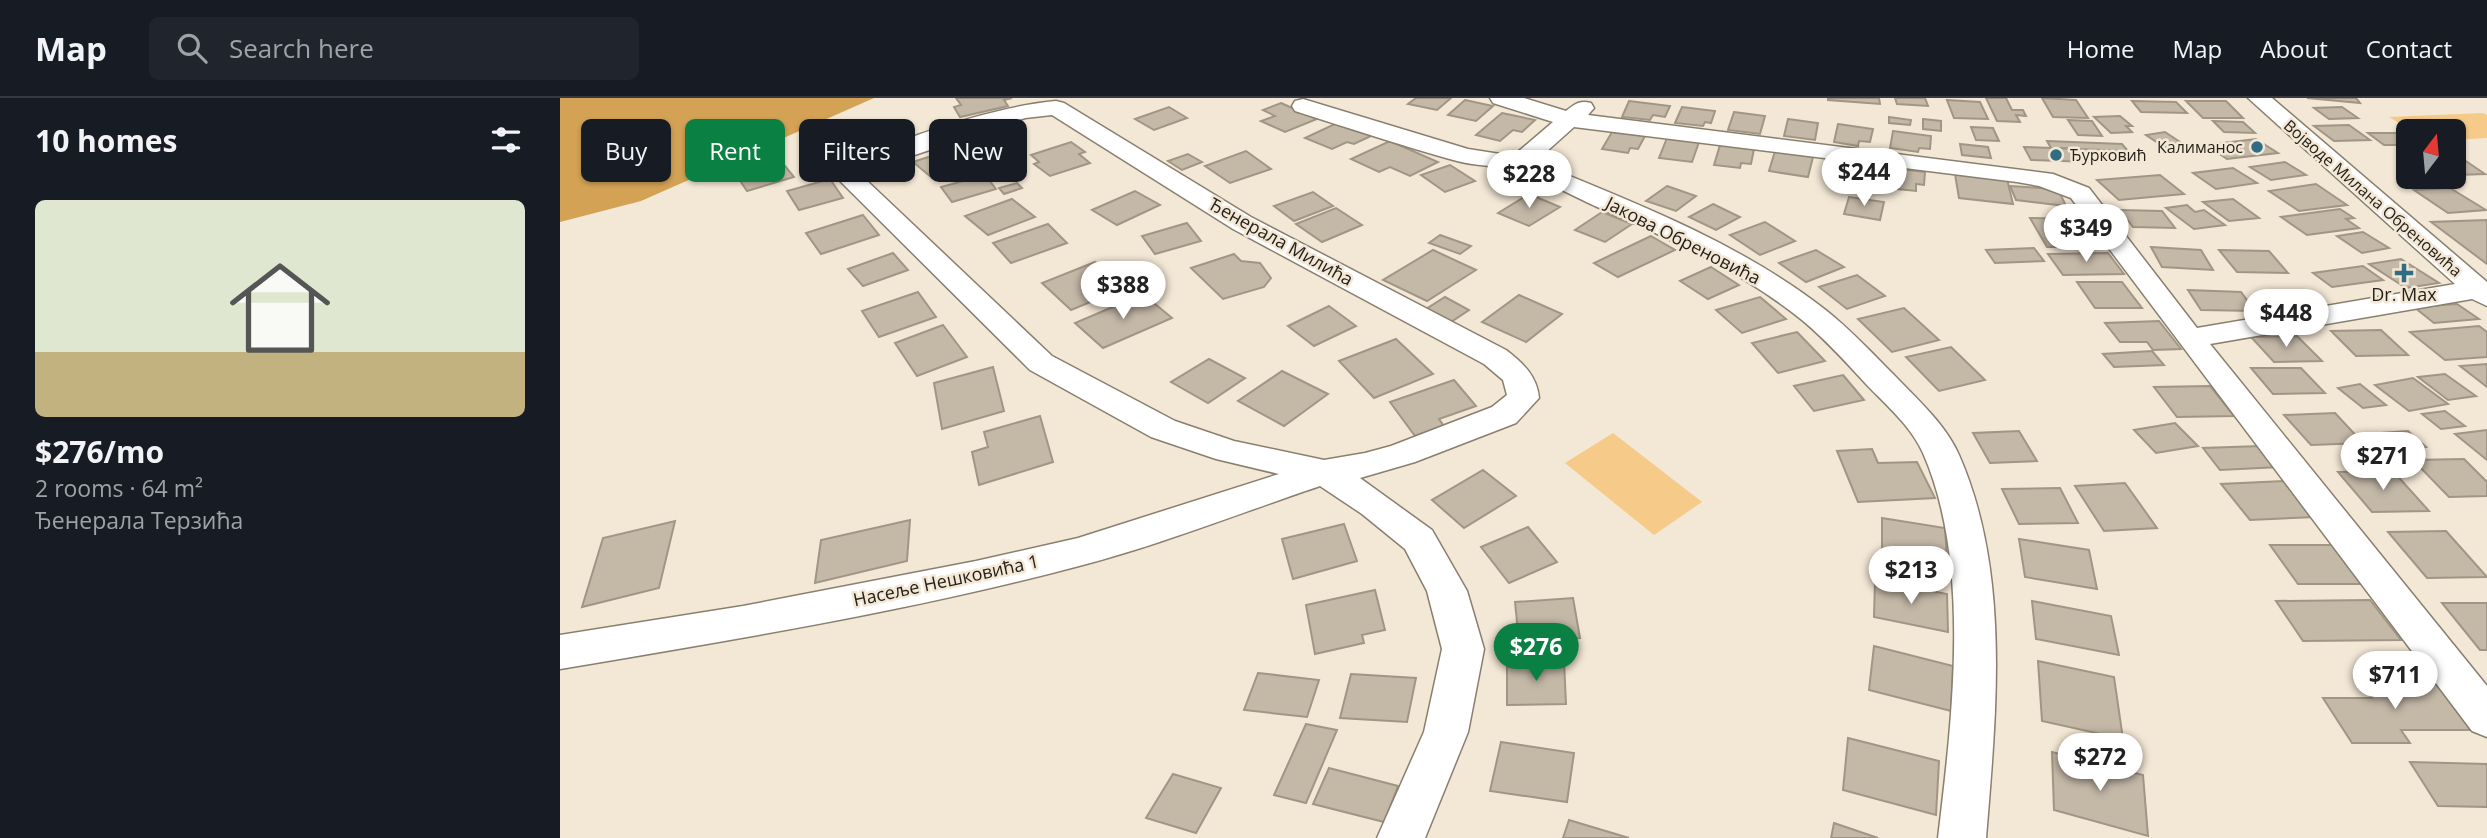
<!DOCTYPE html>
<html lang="en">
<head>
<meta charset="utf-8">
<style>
  :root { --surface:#171b24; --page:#20242c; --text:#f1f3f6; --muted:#9ea1a6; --line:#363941; --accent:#0b8043 }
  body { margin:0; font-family:"Open Sans",sans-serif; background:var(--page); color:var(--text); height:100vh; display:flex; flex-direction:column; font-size:26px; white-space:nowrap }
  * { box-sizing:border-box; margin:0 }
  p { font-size:23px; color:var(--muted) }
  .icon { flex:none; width:38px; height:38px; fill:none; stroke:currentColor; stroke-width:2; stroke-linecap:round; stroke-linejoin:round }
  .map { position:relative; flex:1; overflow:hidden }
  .side { display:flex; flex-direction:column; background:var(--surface); width:560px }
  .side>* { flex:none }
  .top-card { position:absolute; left:21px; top:21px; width:665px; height:63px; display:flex; gap:14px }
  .needle { width:46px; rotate:16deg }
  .buttons { position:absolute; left:1836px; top:21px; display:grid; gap:14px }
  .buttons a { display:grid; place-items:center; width:70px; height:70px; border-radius:10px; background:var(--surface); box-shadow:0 2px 5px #0004; font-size:35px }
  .price { position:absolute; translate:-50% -60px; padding:0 16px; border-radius:24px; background:#fff; color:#222; font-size:23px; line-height:46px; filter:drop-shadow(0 2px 4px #0008) }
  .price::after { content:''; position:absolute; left:50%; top:42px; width:21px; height:16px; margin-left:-10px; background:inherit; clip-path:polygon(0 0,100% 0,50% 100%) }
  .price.selected { background:var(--accent); color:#fff }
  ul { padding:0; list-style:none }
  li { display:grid; align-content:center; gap:14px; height:371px; padding:0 35px }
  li+li { border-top:2px solid var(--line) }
  li span { display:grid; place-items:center; height:217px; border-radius:10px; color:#555 }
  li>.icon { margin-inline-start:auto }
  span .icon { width:126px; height:126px; fill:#fffc; stroke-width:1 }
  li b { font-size:30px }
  h2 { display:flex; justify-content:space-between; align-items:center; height:84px; padding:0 35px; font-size:30px }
  .chip { padding:0 24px; border-radius:10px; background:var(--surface); box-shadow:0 2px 5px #0004; font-size:24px; line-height:63px }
  .chip.selected { background:var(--accent); color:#fff }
  header { display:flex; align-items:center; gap:42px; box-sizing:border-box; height:98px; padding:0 35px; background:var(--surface); border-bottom:2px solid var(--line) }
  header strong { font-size:33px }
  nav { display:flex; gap:38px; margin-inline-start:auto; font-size:24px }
  .search { width:490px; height:63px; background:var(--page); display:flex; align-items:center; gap:18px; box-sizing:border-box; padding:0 24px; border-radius:10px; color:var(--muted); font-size:26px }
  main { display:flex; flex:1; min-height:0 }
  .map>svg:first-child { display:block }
</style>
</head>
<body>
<header>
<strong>Map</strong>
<div class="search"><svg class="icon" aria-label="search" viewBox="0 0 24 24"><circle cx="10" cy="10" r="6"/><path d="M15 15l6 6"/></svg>Search here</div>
<nav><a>Home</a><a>Map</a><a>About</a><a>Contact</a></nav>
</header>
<main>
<section class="side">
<h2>10 homes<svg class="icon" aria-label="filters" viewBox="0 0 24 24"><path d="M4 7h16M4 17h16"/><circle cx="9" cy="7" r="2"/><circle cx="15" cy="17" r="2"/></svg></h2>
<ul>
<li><span style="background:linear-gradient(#dfe7d0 70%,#c2b280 0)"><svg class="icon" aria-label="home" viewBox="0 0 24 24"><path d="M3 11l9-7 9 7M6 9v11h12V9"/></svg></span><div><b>$276/mo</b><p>2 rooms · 64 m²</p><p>Ђенерала Терзића</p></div></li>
</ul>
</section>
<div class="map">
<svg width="1927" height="740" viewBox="0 0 1927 740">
  <rect width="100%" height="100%" fill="#f3e7d5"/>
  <!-- green -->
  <g fill="#f6ca88">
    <polygon points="1923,15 1927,17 1927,40 1894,42 1894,33 1852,33 1829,19"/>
    <polygon points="1053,335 1142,404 1094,437 1005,365"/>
  </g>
  <!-- forest -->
  <polygon fill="#d3a254" points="0,0 314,0 81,103 0,124"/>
  <!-- building -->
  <g fill="#c4b8a7" stroke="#a19685" stroke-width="2">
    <polygon points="396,0 452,0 444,2 448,8 400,19 394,9 401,7"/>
    <polygon points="856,0 891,0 877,12 848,6"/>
    <polygon points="1268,0 1319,0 1320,6 1268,2"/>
    <polygon points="1335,0 1365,0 1368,8 1337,6"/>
    <polygon points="1426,0 1446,0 1452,12 1463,12 1466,18 1456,17 1460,24 1437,23"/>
    <polygon points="1482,0 1516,2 1528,20 1493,19"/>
    <polygon points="1747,0 1796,0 1800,5"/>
    <polygon points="905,2 933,8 916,23 888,17"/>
    <polygon points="1387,2 1420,4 1428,21 1394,20"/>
    <polygon points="1069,3 1110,8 1105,19 1093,17 1090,22 1062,19"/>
    <polygon points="1572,3 1616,4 1627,15 1581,14"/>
    <polygon points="1626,3 1666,3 1683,20 1643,20"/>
    <polygon points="721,5 757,21 725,34 701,23 715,18 703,12"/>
    <polygon points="609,9 627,20 594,32 575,21"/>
    <polygon points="1122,9 1155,13 1151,25 1145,24 1143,28 1115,25"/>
    <polygon points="1782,9 1798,20 1769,21 1754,10"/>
    <polygon points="1174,14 1205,18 1200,36 1168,32"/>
    <polygon points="942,15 975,22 962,34 953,32 940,43 916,37"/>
    <polygon points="1560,18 1572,28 1566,28 1572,34 1551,35 1534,19"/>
    <polygon points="1329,19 1351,22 1350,27 1329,25"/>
    <polygon points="1228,21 1258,25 1255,42 1224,38"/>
    <polygon points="1363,21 1381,23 1381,33 1363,31"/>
    <polygon points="1508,22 1532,23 1542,38 1518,37"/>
    <polygon points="1653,23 1683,24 1695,35 1664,34"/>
    <polygon points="779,24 813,37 794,46 787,44 772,51 745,40"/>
    <polygon points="1278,26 1313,31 1310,44 1299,43 1298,48 1274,44"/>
    <polygon points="1789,27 1810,42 1774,43 1754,28"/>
    <polygon points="1411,29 1433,30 1439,43 1416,42"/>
    <polygon points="1333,33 1371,38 1370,51 1359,50 1358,54 1330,50"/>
    <polygon points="1052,34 1085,38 1078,51 1070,50 1068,55 1042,51"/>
    <polygon points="1605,34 1623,46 1604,49 1586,37"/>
    <polygon points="1808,35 1844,35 1848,38 1848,47 1824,47"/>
    <polygon points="1107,40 1139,44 1132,64 1099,60"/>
    <polygon points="1696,41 1718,55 1667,61 1646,47"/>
    <polygon points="830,43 878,64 850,78 830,69 819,74 791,61"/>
    <polygon points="1487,43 1562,46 1568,53 1491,50"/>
    <polygon points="511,44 525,54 519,56 530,65 490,78 474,66 479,64 471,57"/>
    <polygon points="1400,46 1428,49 1431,60 1402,57"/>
    <polygon points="1160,47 1194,51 1191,66 1181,65 1180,70 1154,67"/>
    <polygon points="399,49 418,65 372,80 353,64"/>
    <polygon points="1464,49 1520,51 1528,64 1471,62"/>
    <polygon points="686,53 711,71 670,85 645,68"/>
    <polygon points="1215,53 1253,59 1248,79 1209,73"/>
    <polygon points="1894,55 1925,76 1896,77 1894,75"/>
    <polygon points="628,56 642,64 622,72 608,63"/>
    <polygon points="1271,61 1307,66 1304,90 1267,85"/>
    <polygon points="1725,64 1746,77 1711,82 1690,69"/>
    <polygon points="890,67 915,83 885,94 861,77"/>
    <polygon points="225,68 234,79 187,93 179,81"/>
    <polygon points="1330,70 1365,74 1364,87 1356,86 1356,93 1328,90"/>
    <polygon points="1673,70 1697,85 1656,91 1633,75"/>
    <polygon points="1395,76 1447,81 1453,106 1399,100"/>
    <polygon points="425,77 436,91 392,104 381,89"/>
    <polygon points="1600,77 1624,96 1559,102 1537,82"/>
    <polygon points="270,81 283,100 239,112 227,93"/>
    <polygon points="457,85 462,90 444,96 439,90"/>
    <polygon points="1756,86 1787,107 1739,113 1709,93"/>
    <polygon points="1107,88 1136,98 1116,113 1086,103"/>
    <polygon points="1450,88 1498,91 1506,108 1456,102"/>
    <polygon points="1890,90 1926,112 1888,115 1854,92"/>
    <polygon points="575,93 600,107 557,127 532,112"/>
    <polygon points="753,94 773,108 734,123 714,108"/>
    <polygon points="969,96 1000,109 969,128 938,115"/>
    <polygon points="1289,99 1324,104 1320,122 1284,116"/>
    <polygon points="452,101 475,119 428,137 405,118"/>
    <polygon points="1673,101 1699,120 1669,123 1643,104"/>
    <polygon points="1153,106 1180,119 1156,132 1129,119"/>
    <polygon points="1627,107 1635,114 1644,112 1665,127 1634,131 1606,110"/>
    <polygon points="776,110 802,127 762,144 736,126"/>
    <polygon points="1780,111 1794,120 1786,121 1799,130 1747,137 1721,119"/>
    <polygon points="1560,112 1602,113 1615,130 1573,129"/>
    <polygon points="1042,114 1072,126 1045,144 1015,132"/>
    <polygon points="303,117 319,137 261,156 246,135"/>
    <polygon points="1470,120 1520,121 1533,141 1517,141 1523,149 1487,149"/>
    <polygon points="1927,122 1927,166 1871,124"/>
    <polygon points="1205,124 1235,143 1200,157 1170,137"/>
    <polygon points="627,125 641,143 595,156 582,138"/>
    <polygon points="488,126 507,145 451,165 433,145"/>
    <polygon points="1803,134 1829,150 1802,155 1777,138"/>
    <polygon points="880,137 911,148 900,156 869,145"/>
    <polygon points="1091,138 1115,152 1058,179 1034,165"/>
    <polygon points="1591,149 1641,152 1653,172 1602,169"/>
    <polygon points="1474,150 1484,163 1435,165 1426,152"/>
    <polygon points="873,152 916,172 867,203 823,182"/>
    <polygon points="1256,152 1284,169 1246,184 1219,165"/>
    <polygon points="1659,152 1709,153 1728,175 1677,174"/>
    <polygon points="333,155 348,172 303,188 288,171"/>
    <polygon points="1548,155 1564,176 1503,177 1488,156"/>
    <polygon points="674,156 681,163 700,165 711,180 704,189 663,201 631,170"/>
    <polygon points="1841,161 1879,185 1846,190 1809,166"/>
    <polygon points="535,164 564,190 511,212 482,185"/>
    <polygon points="1803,168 1823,182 1772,189 1753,175"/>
    <polygon points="1151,169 1179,187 1148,201 1120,183"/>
    <polygon points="1297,177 1325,198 1287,211 1259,189"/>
    <polygon points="1517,184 1562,184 1582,210 1535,210"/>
    <polygon points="1628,192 1681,194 1695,213 1641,212"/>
    <polygon points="358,194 376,219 319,239 302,213"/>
    <polygon points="583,196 612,220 543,250 515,225"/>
    <polygon points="959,197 1002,216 966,244 922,224"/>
    <polygon points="885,199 909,212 888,226 863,213"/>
    <polygon points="1200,199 1226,221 1182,235 1156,212"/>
    <polygon points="1897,206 1919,221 1874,225 1854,209"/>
    <polygon points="769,208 796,228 754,248 728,228"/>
    <polygon points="1344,210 1379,242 1332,254 1298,221"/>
    <polygon points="1599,223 1621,251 1593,252 1587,244 1560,244 1545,225"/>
    <polygon points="383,227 407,259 357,278 335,245"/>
    <polygon points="1919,228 1927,234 1927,259 1885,262 1850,234"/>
    <polygon points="1821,232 1848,257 1796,258 1771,233"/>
    <polygon points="1237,234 1265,263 1218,275 1192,245"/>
    <polygon points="1737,238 1762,263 1714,264 1691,239"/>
    <polygon points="836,241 873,276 814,300 779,263"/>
    <polygon points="1391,249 1425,282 1379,293 1346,259"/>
    <polygon points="1592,253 1604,267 1554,269 1543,256"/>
    <polygon points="649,261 685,280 648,305 611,284"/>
    <polygon points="1927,266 1927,289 1900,268"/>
    <polygon points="433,269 444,313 382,331 374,285"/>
    <polygon points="1691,270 1741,270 1765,295 1713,296"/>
    <polygon points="722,273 768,296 724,328 678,303"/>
    <polygon points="1885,276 1916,298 1888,302 1858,279"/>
    <polygon points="1283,277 1304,302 1254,313 1234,288"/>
    <polygon points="1853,280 1888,306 1849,313 1815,287"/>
    <polygon points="894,282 916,308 879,321 884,328 855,338 830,304"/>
    <polygon points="1800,286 1826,307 1803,310 1778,290"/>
    <polygon points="1650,288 1674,318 1617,319 1594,289"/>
    <polygon points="1885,313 1905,328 1881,331 1862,316"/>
    <polygon points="1775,315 1803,345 1751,347 1724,317"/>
    <polygon points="480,318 493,364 419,387 412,354 428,349 424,334"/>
    <polygon points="1615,325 1638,348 1596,355 1574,332"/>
    <polygon points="1927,332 1927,362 1895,336"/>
    <polygon points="1459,333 1477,363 1430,365 1413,335"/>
    <polygon points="1848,333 1866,349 1837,352 1819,335"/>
    <polygon points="1701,348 1719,369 1660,372 1643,350"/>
    <polygon points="1312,351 1318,365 1357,364 1375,400 1298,404 1277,353"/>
    <polygon points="1904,361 1927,384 1927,398 1889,399 1853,362"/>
    <polygon points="923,372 956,398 904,430 872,402"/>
    <polygon points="1833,373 1869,413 1812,414 1778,374"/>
    <polygon points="1724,383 1755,419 1690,422 1661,386"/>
    <polygon points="1565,385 1597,430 1544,433 1515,388"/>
    <polygon points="1500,390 1518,425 1459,426 1442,391"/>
    <polygon points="1322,420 1385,430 1387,461 1322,450"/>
    <polygon points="350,422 347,463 255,485 261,442"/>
    <polygon points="115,423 99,490 22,509 43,440"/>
    <polygon points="784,426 797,463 733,481 722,441"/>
    <polygon points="968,429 997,464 949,485 921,449"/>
    <polygon points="1886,433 1927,479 1867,480 1828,434"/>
    <polygon points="1459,441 1529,452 1537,491 1465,479"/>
    <polygon points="1710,447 1773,447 1803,486 1738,486"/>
    <polygon points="1315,482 1387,496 1388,534 1314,519"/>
    <polygon points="815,492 825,532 802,537 804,545 755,556 746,507"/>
    <polygon points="1013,500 1020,540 959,544 955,504"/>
    <polygon points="1810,502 1841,542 1743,543 1716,503"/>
    <polygon points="1472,503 1551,518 1559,557 1476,541"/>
    <polygon points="1882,505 1927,505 1927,552 1920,552"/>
    <polygon points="1314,548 1393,568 1391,613 1309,592"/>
    <polygon points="1004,563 1006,606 947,607 947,564"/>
    <polygon points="1478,563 1554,579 1563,641 1482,623"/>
    <polygon points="698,575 759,582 747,619 684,612"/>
    <polygon points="791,576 856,580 847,624 780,620"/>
    <polygon points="1799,581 1872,581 1911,632 1841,632 1850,645 1792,645 1763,600 1812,600"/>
    <polygon points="746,626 777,632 746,705 714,697"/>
    <polygon points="1288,640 1379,663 1376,717 1283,692"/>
    <polygon points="941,644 1014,655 1007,704 930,693"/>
    <polygon points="1492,654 1583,677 1588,738 1494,712"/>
    <polygon points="1850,664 1927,666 1927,709 1878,708"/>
    <polygon points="769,670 838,688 824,724 753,706"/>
    <polygon points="613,676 661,690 636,735 586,720"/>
    <polygon points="1009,722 1069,740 1003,740"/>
    <polygon points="1274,725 1318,740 1271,740"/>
  </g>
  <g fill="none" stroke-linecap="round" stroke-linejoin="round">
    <defs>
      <g id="street">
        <path d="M 930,0 L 964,0 L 1006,13 C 1015,6 1019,2 1031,5 L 1034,10 L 1028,17 L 1493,76 L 1529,90 L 1637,230 L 1895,186 L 1688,0 L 1712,0 L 1927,184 L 1927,208 L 1912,201 L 1650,246 L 1927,588 L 1927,639 L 1912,633 L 1511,100 L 1479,88 L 1457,84 L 1014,29 L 975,64 C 1073,104 1178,144 1263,210 C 1289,230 1312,255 1336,279 C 1359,303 1385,326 1399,357 C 1451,475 1436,616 1426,740 L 1378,740 C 1392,623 1412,466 1363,355 C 1351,328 1326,307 1306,286 C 1286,264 1265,241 1242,222 C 1181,173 1107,139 1035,108 C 1009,96 980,80 952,72 C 934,67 915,68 897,63 C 842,48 789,30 735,13 L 732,8 L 735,3 L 743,1 L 908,51 L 953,58 L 993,24 L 933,5 Z"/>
        <path d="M 496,3 L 504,5 L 691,119 L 946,252 C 963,265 977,278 979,300 L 956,325 L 855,364 L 800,380 L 872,432 L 907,493 L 924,551 L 908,634 L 865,740 L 817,740 L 864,634 L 882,551 L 867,493 L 845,451 L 802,416 L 760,388 C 680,415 600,447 519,468 C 349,513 173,542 0,571 L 0,537 L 183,508 L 416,463 L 518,440 L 719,376 L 656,361 L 591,339 L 470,272 L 279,82 L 283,65 C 345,40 430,9 496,3 ZM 492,17 L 673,131 L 924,266 L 943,282 L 947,297 L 932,309 L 831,348 L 805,355 L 764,362 L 674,343 L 615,323 L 492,258 L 304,80 L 304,74 L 465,20 Z"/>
      </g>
    </defs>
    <!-- street casing -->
    <use href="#street" stroke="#8a7f6f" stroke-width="3"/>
    <!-- street -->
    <use href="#street" fill="#fff" fill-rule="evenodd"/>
  </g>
  <!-- markers -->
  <g fill="#306d83" stroke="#f3e7d5" stroke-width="2.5">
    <circle cx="1697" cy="49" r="7"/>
    <circle cx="1496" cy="57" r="7"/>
    <path d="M1840.5 164.5h7v7h7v7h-7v7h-7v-7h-7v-7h7z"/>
  </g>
  <g text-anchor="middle" stroke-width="5" stroke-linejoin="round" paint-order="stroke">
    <!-- far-poi labels -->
    <g font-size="16" fill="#231f18" stroke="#f3e7d5" text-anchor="end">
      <text x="1683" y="55">Калиманос</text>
      <text x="1510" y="63" text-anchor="start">Ђурковић</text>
    </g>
    <!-- far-street labels -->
    <g font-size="16" fill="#231f18" stroke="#f3e7d5">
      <text transform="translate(1813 100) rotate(41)" y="6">Војводе Милана Обреновића</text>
    </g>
    <!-- street labels -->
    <g font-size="18" fill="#231f18" stroke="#f3e7d5">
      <text transform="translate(1123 143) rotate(27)" y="6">Јакова Обреновића</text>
      <text transform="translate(721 144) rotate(29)" y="6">Ђенерала Милића</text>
      <text transform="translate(386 483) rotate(-12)" y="6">Насеље Нешковића 1</text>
    </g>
    <!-- poi labels -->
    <g font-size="18" fill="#231f18" stroke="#f3e7d5">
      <text x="1844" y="203">Dr. Max</text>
    </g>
  </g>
</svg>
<div class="buttons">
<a><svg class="needle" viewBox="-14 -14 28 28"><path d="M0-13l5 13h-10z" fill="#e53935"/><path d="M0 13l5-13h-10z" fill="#9ea1a6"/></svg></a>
</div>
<b class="price" style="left:1304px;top:110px">$244</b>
<b class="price" style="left:969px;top:112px">$228</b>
<b class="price" style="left:1526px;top:166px">$349</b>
<b class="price" style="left:563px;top:223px">$388</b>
<b class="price" style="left:1726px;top:251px">$448</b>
<b class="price" style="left:1823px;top:394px">$271</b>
<b class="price" style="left:1351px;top:508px">$213</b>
<b class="price selected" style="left:976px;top:585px">$276</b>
<b class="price" style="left:1835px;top:613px">$711</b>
<b class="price" style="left:1540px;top:695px">$272</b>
<div class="top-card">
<a class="chip">Buy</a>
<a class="chip selected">Rent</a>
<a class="chip">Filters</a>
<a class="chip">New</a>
</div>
</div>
</main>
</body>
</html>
